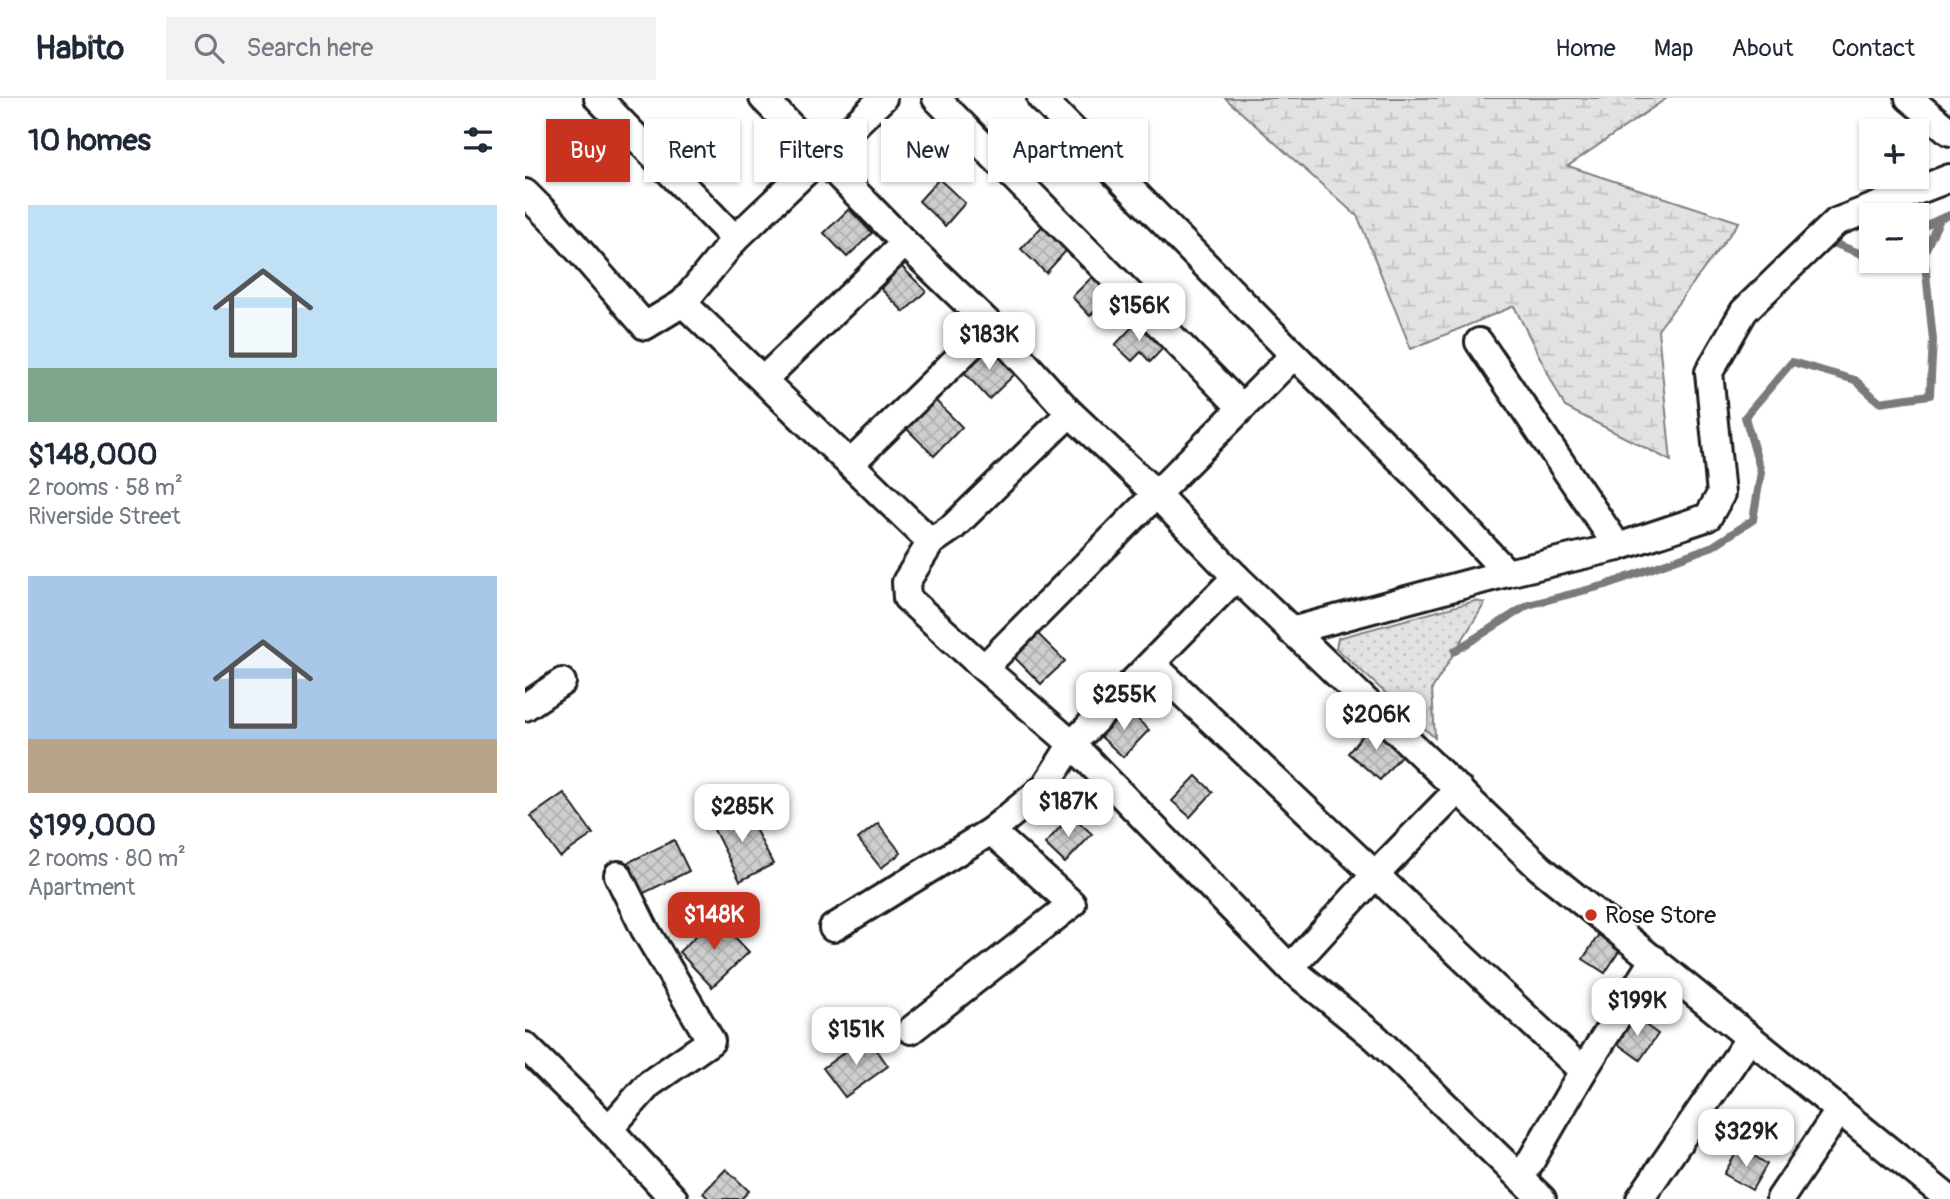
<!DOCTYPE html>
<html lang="en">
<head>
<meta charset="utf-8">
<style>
  :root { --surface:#fff; --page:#f2f2f3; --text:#1f2937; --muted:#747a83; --line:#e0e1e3; --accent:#c8321e }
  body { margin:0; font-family:Pangolin,sans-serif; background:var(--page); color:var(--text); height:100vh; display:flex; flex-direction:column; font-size:26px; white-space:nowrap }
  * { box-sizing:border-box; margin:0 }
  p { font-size:23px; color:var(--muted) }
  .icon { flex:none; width:38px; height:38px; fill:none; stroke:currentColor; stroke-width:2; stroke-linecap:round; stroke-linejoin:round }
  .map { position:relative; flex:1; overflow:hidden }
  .drawer { display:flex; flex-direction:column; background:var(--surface); width:525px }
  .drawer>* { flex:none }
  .top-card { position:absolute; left:21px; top:21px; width:665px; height:63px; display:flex; gap:14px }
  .buttons { position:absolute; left:1334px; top:21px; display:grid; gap:14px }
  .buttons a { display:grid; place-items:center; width:70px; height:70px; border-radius:0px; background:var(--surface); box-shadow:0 2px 5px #0004; font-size:35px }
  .price { position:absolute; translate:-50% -60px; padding:0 16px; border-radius:14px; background:#fff; color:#222; font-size:23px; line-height:46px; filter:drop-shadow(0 2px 4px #0008) }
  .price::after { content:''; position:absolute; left:50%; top:42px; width:21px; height:16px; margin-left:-10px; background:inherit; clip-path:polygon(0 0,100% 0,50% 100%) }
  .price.on { background:var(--accent); color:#fff }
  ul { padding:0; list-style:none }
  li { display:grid; align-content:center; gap:14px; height:371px; padding:0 28px }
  li span { display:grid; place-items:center; height:217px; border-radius:0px; color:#555 }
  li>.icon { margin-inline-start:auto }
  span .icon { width:126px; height:126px; fill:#fffc; stroke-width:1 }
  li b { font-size:30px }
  h2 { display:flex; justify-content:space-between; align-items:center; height:84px; padding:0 28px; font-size:30px }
  .chip { padding:0 24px; border-radius:0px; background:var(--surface); box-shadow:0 2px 5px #0004; font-size:24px; line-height:63px }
  .chip.on { background:var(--accent); color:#fff }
  header { display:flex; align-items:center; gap:42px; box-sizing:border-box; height:98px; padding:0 35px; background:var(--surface); border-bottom:2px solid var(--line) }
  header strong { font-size:33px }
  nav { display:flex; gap:38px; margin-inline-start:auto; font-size:24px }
  .search { width:490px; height:63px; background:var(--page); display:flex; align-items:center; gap:18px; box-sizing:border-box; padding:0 24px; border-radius:0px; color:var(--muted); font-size:26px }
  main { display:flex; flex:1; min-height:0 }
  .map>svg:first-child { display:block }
</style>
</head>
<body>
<header>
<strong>Habito</strong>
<div class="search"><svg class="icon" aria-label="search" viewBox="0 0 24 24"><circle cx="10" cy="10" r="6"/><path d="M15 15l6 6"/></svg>Search here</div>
<nav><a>Home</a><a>Map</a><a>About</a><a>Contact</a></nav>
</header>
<main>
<section class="drawer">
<h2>10 homes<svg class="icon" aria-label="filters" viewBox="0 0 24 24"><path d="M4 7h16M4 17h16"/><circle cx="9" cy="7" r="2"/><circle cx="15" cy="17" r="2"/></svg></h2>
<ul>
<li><span style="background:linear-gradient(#bfe0f5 75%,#7fa58c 0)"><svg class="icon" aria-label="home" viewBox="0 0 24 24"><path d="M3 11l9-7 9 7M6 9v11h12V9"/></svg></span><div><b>$148,000</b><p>2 rooms · 58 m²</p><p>Riverside Street</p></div></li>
<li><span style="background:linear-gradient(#a9c7e8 75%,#b9a48a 0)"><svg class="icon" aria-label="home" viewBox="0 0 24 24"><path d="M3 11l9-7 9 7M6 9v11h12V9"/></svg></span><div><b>$199,000</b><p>2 rooms · 80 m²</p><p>Apartment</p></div></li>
</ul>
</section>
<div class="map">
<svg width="1425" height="1101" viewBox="0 0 1425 1101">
  <defs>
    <pattern id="wetland-marsh" width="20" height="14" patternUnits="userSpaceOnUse" patternTransform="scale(1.75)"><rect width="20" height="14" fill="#e2e2e2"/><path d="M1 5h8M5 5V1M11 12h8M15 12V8" fill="none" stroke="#c1c1c1"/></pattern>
    <pattern id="park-dots" width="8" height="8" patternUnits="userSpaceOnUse" patternTransform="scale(1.75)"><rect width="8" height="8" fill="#e2e2e2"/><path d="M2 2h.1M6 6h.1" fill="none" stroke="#c1c1c1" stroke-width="1.8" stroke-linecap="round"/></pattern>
    <pattern id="building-cross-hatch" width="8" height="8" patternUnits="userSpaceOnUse" patternTransform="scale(1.75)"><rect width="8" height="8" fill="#cecece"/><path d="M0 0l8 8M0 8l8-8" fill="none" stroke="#b0b0b0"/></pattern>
  </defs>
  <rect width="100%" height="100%" fill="#fff"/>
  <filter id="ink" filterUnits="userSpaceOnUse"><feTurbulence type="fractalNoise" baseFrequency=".0143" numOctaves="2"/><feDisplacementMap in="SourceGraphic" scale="14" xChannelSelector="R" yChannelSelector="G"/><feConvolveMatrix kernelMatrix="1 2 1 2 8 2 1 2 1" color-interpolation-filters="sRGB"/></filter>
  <g filter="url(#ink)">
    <!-- wetland -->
    <polygon fill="url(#wetland-marsh)" stroke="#7f7f7f" stroke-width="2" points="700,0 1142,0 1043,68 1214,124 1133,232 1146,363 1040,309 989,208 886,251 833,119"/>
    <!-- park -->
    <polygon fill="url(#park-dots)" stroke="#7f7f7f" stroke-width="2" points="950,503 960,505 907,591 910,640 811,550 813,540"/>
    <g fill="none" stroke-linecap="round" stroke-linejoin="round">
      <!-- stream -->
      <g stroke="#7a7a7a" stroke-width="8">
        <polyline points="1391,132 1415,121"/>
        <polyline points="1298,141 1339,157 1346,153"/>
        <polyline points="930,553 1003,507 1081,487 1188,448 1228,422 1236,374 1220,319 1267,264 1330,282 1354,304 1405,297 1408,242 1399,155 1415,121 1425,117"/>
      </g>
    </g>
    <!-- building -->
    <g fill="url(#building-cross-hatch)" stroke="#1c1c1c" stroke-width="2">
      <polygon points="414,81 440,105 420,128 394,103"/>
      <polygon points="324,111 347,135 322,159 299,135"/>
      <polygon points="523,122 548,145 521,175 496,151"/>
      <polygon points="369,161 401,193 379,214 356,191 365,182 357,174"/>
      <polygon points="570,176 588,194 565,218 547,199"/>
      <polygon points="613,223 639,249 625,264 616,254 607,263 590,247"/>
      <polygon points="464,246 491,275 464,301 437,272"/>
      <polygon points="409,301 437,329 409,358 381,330"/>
      <polygon points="510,533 540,563 516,586 486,556"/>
      <polygon points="599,609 624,632 598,659 573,636"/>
      <polygon points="846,627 879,654 855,682 823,655"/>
      <polygon points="671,678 688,694 665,719 647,703"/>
      <polygon points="39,695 68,736 35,759 6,718"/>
      <polygon points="219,709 248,766 215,783 186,726"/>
      <polygon points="546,717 567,736 540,765 520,746"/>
      <polygon points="353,725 376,755 356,770 333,741"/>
      <polygon points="149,742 164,773 113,798 98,767"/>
      <polygon points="191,819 224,854 187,889 154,854"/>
      <polygon points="1076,833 1098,847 1080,875 1058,861"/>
      <polygon points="1108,918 1133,936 1115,962 1090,944"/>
      <polygon points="342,938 363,968 320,999 298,970"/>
      <polygon points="1215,1049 1242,1066 1227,1092 1199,1076"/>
      <polygon points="201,1071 224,1093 216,1101 184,1101 178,1095"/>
    </g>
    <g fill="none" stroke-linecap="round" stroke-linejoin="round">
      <defs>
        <g id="minor">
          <polyline points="73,0 210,141"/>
          <polyline points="238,0 380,145 466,228 545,315 630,395 711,479 1015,770 1424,1101"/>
          <polyline points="411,0 716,309"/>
          <polyline points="516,0 769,257 890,376 982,475"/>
          <polyline points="1384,0 1425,34"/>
          <polyline points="0,95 30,125 120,228 158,205 406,444 381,484 382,500 459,570 547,646 765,870 850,777 934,691"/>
          <polyline points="158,205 210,141 358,0"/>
          <polyline points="954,244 1093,449"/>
          <polyline points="239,281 380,145"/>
          <polyline points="326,365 466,228"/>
          <polyline points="406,444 428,429 545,315"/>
          <polyline points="766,533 982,475 1093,449 1183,419 1196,396 1184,274 1219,213 1311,124 1425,80"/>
          <polyline points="627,566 1058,973"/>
          <polyline points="459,570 769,257"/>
          <polyline points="0,609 37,584"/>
          <polyline points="308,830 466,733 519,690 547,646 711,479"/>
          <polyline points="765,870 851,940 1017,1101"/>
          <polyline points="386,932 547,806 466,733"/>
          <polyline points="0,948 84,1031 149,1101"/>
          <polyline points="84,1031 124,986 186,943 119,830 93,777"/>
          <polyline points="996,1080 1058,973 1129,861"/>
          <polyline points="1115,1101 1224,941"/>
          <polyline points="1255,1101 1314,1013"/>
        </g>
      </defs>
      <!-- minor casing -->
      <use href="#minor" stroke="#1c1c1c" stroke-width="32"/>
      <!-- minor -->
      <use href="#minor" stroke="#fff" stroke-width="26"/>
    </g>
  </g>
  <!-- markers -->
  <circle fill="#c8321e" stroke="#fff" stroke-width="2.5" cx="1066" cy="817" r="7"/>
  <g text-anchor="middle" stroke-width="5" stroke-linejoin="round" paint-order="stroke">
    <!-- poi labels -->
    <g font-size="24" fill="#1c1c1c" stroke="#fff" text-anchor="start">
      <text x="1080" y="825">Rose Store</text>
    </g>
  </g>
</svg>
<div class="buttons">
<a>+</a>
<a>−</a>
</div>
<b class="price" style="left:614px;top:245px">$156K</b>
<b class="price" style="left:464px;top:274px">$183K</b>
<b class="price" style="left:599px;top:634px">$255K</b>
<b class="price" style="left:851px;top:654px">$206K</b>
<b class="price" style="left:543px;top:741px">$187K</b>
<b class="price" style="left:217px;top:746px">$285K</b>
<b class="price on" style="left:189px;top:854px">$148K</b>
<b class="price" style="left:1112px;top:940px">$199K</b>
<b class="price" style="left:331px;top:969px">$151K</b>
<b class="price" style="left:1221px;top:1071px">$329K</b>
<div class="top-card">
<a class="chip on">Buy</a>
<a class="chip">Rent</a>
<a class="chip">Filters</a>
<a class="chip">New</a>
<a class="chip">Apartment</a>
</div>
</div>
</main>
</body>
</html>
